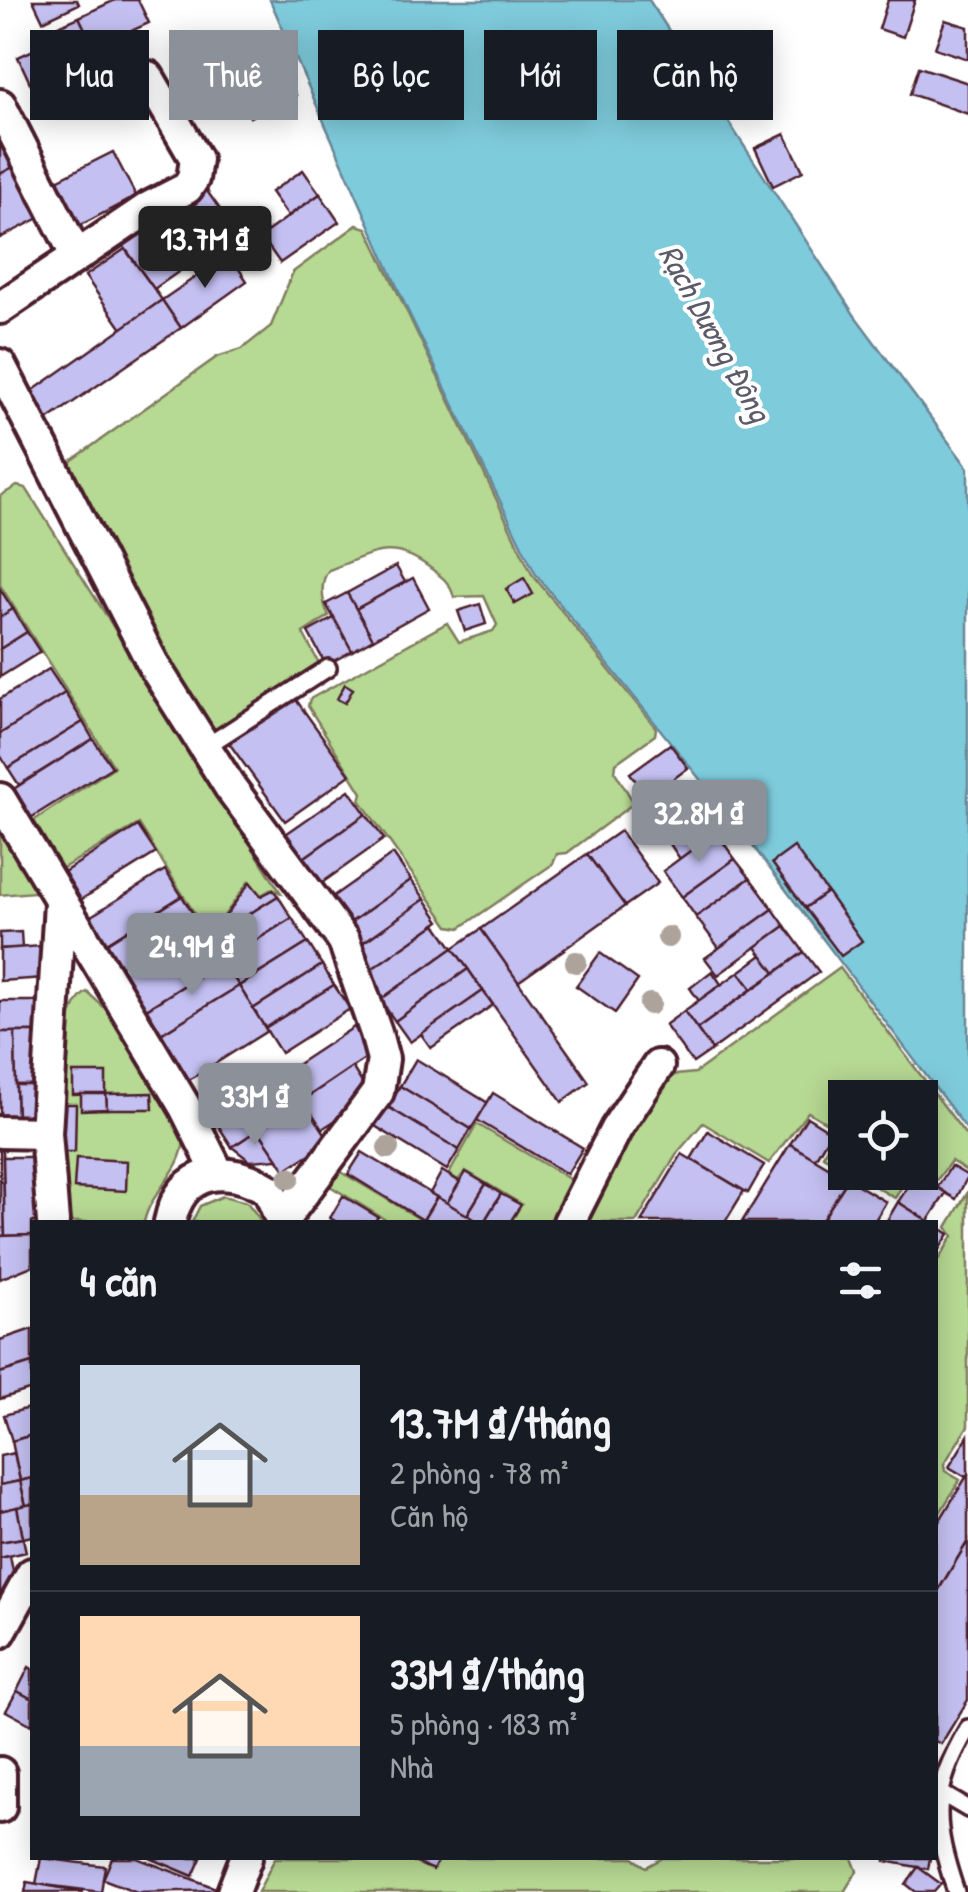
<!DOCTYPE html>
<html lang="vi">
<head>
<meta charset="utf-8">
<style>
  :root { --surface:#171b24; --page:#242831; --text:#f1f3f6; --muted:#9ea1a6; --line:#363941; --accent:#8c9099 }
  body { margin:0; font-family:"Patrick Hand",sans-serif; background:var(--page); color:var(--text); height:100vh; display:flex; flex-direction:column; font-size:38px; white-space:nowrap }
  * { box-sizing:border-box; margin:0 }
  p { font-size:32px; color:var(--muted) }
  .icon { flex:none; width:55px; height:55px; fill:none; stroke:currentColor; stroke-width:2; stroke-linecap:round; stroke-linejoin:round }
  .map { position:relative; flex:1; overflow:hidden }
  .sheet { position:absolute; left:30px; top:1220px; width:908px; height:640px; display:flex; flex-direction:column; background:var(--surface); border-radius:0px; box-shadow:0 5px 25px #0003 }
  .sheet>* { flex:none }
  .guide { position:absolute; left:30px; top:30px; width:910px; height:90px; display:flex; gap:20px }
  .tools { position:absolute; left:828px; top:1080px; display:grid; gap:20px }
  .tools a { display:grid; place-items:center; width:110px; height:110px; border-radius:0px; background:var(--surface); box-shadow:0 5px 25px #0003; font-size:50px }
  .price { position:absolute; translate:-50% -85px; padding:0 22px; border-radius:10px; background:var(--accent); color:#fff; font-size:32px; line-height:65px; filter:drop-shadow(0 2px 5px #0008) }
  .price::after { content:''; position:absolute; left:50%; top:60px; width:30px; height:22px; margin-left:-15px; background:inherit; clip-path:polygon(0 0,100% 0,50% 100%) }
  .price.current { background:#222; color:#fff }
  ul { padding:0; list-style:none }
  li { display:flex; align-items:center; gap:30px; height:250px; padding:0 50px }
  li+li { border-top:2px solid var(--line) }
  li span { display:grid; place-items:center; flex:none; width:280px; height:200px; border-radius:0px; color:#555 }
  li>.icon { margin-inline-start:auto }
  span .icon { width:120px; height:120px; fill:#fffc; stroke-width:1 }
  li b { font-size:42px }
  h2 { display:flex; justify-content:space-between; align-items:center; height:120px; padding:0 50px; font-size:42px }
  .tag { padding:0 35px; border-radius:0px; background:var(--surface); box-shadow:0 5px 25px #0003; font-size:35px; line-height:90px }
  .tag.current { background:var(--accent); color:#fff }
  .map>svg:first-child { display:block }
</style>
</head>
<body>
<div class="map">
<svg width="968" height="1892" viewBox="0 0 968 1892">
  <rect width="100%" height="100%" fill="#fff"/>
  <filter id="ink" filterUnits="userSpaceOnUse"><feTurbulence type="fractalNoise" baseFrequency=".01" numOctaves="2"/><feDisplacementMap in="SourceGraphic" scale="20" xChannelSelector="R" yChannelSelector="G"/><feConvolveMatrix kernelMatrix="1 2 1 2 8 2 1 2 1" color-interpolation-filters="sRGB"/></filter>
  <g filter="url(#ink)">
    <!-- green -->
    <g fill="#b6d993" stroke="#807c5f" stroke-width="2.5">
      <path d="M 357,225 L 367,228 L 532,574 L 656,728 L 655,735 L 616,763 L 615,772 L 634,803 L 567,853 L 557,854 L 553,864 L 460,928 L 449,926 L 360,800 L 362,793 L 308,706 L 310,699 L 447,623 L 459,642 L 493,631 L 497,625 L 484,596 L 454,597 C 449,581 442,577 429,567 C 390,538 370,555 329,570 C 319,582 322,602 329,616 L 303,633 L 321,667 L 225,730 L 207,727 L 156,651 L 69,485 L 71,461 L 217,357 L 242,349 L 271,326 L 293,272 Z"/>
      <polygon points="17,486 26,488 281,893 272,889 261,895 249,881 209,937 139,824 61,869 30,823 114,767 0,585 0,496"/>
      <polygon points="0,831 32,878 35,892 0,895"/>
      <polygon points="840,968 968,1138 968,1172 951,1161 937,1180 920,1171 920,1098 845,1098 845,1169 823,1156 835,1128 808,1112 769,1163 703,1123 678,1152 636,1222 581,1222 617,1153 666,1076 695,1073"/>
      <path d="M 87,992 L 106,1009 L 184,1139 C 182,1173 151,1190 144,1222 L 69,1222 C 61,1182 48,1013 87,992 Z"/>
      <polygon points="477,1124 576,1183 557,1222 511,1222 521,1204 466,1171 458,1180 449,1174"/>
      <polygon points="338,1170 425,1222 389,1222 330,1186"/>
      <polygon points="852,1173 910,1173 895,1198"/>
      <polygon points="968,1192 968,1426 944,1464 945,1471 960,1480 935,1521 935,1265 953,1236 947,1227"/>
      <polygon points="223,1196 247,1202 262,1222 192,1222 200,1206"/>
      <polygon points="275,1858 633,1858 646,1867 663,1858 852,1858 857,1871 844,1892 258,1892"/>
    </g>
    <!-- water -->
    <polygon fill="#7ecbdc" stroke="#698695" stroke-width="2.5" points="270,0 649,0 855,316 968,468 968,1131 743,833 535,573 407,309"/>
    <!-- building -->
    <g fill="#c5c0f2" stroke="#4a1f2b" stroke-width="2.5">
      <polygon points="33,0 77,0 79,4 43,21"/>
      <polygon points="115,0 138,0 149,23 94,48 79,17"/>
      <polygon points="888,0 915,0 903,37 879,29"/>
      <polygon points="79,17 94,48 71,59 56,27"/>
      <polygon points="945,20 968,27 968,59 935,48"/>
      <polygon points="58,32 69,55 56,61 45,37"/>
      <polygon points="40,47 54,74 31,85 18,57"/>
      <polygon points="280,64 296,95 250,117 235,85"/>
      <polygon points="919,67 968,83 968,114 910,94"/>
      <polygon points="785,134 803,171 773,186 755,148"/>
      <polygon points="8,138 21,163 0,174 0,142"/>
      <polygon points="113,152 136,196 73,229 49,184"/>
      <polygon points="21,163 47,214 0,238 0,174"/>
      <polygon points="303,170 320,194 288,216 271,192"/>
      <polygon points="202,184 236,232 194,261 160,213"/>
      <polygon points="320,194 339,222 280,263 261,236"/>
      <polygon points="160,213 194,261 154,289 120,241"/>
      <polygon points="125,249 162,300 122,329 85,276"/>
      <polygon points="229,254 247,281 181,328 162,300"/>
      <polygon points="162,300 181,328 43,423 25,396"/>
      <polygon points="396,566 405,582 356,609 347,593"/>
      <polygon points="413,578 429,608 373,639 356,609"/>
      <polygon points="524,578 533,594 515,604 506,589"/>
      <polygon points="0,589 13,609 0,617"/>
      <polygon points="347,593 373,639 352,651 326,604"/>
      <polygon points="480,604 486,624 465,631 458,611"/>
      <polygon points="13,609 27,632 0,649 0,617"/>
      <polygon points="334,618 352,651 326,665 308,632"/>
      <polygon points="27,632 40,652 0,677 0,649"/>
      <polygon points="49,669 65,693 0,734 0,699"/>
      <polygon points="345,684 353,689 345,703 337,699"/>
      <polygon points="65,693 83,722 8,768 0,755 0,734"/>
      <polygon points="294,697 350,775 285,821 229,743"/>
      <polygon points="83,722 93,739 19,785 8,768"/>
      <polygon points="93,739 112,767 29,819 12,790"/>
      <polygon points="670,744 688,768 648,798 630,773"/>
      <polygon points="349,790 366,814 298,862 280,838"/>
      <polygon points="366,814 384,839 316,887 298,862"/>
      <polygon points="703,815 716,832 680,859 668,841"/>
      <polygon points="138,826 156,853 77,902 59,875"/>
      <polygon points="620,831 658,883 625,906 587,854"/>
      <polygon points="716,832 735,859 682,897 663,871"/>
      <polygon points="794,847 827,892 805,908 772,863"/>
      <polygon points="393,854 411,880 340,930 322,904"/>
      <polygon points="587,854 625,906 518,982 481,929"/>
      <polygon points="735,859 750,878 696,917 682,897"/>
      <polygon points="165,870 182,896 104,945 88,918"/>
      <polygon points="750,878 773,909 719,948 696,917"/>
      <polygon points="411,880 425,899 354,949 340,930"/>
      <polygon points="250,882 261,896 273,890 278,896 209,939"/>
      <polygon points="827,892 862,941 841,956 805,908"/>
      <polygon points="182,896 197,920 119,968 104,945"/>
      <polygon points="278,896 292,918 223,961 209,939"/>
      <polygon points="425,899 440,921 369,971 354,949"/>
      <polygon points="773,909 785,926 718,975 705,958"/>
      <polygon points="292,918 308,943 239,986 223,961"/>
      <polygon points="197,920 223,961 145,1010 119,968"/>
      <polygon points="436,924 453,948 380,1000 363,975"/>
      <polygon points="785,926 804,952 775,973 756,947"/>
      <polygon points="481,929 589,1082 562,1102 453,948"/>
      <polygon points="21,932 22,948 0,949 0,933"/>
      <polygon points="308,943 322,965 253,1009 239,986"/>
      <polygon points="42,946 45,978 0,981 0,949"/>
      <polygon points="453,948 468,969 395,1021 380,1000"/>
      <polygon points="804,952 819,972 712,1050 697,1029"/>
      <polygon points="600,953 638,980 615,1013 576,986"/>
      <polygon points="762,955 775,973 752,989 739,972"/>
      <polygon points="223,961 239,986 161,1034 145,1010"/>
      <polygon points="322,965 334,985 265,1028 253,1009"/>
      <polygon points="468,969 483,991 410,1042 395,1021"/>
      <polygon points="712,971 721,984 699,1001 690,988"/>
      <polygon points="739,972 752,989 697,1029 684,1011"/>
      <polygon points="334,985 350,1009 281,1053 265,1028"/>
      <polygon points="239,986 267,1031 189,1080 161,1034"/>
      <polygon points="483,991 493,1005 431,1048 421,1034"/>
      <rect x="0" y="1001" width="39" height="31"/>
      <polygon points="684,1011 712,1050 693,1063 665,1025"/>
      <polygon points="354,1027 372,1054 303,1100 284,1073"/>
      <polygon points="0,1032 15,1032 17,1117 0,1117"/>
      <polygon points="15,1032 39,1032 40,1085 16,1085"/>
      <polygon points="416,1059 488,1103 471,1129 400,1086"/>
      <polygon points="352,1067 371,1097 322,1129 303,1100"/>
      <polygon points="73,1073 106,1073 106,1094 73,1095"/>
      <polygon points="284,1073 303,1100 232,1147 214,1119"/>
      <polygon points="16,1085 40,1085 41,1117 17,1117"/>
      <polygon points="400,1086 471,1129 459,1150 388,1107"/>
      <polygon points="152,1093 153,1109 107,1109 106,1094"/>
      <polygon points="493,1093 583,1148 567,1174 477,1120"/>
      <polygon points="81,1094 106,1094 107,1109 81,1110"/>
      <polygon points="303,1100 330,1141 285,1170 258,1130"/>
      <polygon points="63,1104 76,1104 75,1152 62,1152"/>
      <polygon points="388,1107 459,1150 447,1170 375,1126"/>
      <polygon points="807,1117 831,1132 815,1159 790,1144"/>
      <polygon points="258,1130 278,1159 250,1161 232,1147"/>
      <polygon points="708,1131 764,1165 748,1193 691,1159"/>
      <polygon points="790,1144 848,1179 821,1222 742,1222"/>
      <polygon points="0,1150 3,1150 5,1236 0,1236"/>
      <polygon points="362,1152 437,1197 423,1220 348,1174"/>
      <polygon points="682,1154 744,1191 725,1222 641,1222"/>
      <polygon points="3,1157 42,1157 44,1222 32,1222 32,1235 5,1236"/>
      <polygon points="76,1158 127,1161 126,1191 74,1188"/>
      <polygon points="951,1166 968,1176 956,1199 937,1188"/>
      <polygon points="442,1171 460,1182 447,1203 430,1193"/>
      <polygon points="466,1172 486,1184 467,1215 447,1203"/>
      <polygon points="916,1174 946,1193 928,1221 898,1202"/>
      <polygon points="848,1179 886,1202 874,1222 821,1222"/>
      <polygon points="486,1184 501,1194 484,1222 479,1222 467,1215"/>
      <polygon points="501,1194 521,1205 510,1222 484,1222"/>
      <polygon points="343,1196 378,1217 374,1222 337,1222 330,1218"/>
      <polygon points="437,1197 447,1203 479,1222 423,1220"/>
      <polygon points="898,1202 928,1221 930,1222 886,1222"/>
      <polygon points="935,1225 949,1234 935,1256"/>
      <polygon points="32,1235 32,1266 0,1279 0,1236"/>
      <polygon points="32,1329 32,1363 0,1373 0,1340"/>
      <polygon points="32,1363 32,1389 0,1399 0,1373"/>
      <polygon points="32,1407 32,1435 12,1441 4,1415"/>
      <polygon points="32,1435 32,1478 20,1481 12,1441"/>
      <polygon points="968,1436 968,1474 966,1477 949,1467"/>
      <polygon points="14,1453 20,1481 0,1485 0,1456"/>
      <polygon points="968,1474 968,1541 935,1596 935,1528"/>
      <polygon points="32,1478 32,1504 26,1506 20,1481"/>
      <polygon points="20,1481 26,1506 0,1511 0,1485"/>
      <polygon points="32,1504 32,1536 23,1538 17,1507"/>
      <polygon points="17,1507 23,1538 0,1542 0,1511"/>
      <polygon points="23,1538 26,1552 0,1558 0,1542"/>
      <polygon points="968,1541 968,1700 941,1744 935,1741 935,1596"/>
      <polygon points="10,1556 17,1592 0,1595 0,1558"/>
      <polygon points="29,1667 32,1669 32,1699 17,1691"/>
      <polygon points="17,1691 32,1699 32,1725 6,1711"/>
      <polygon points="41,1858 105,1866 101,1892 36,1884"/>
      <polygon points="112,1858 137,1858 221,1890 137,1892 103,1879"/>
      <polygon points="150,1858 201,1858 193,1876"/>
      <polygon points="404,1858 439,1858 433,1870"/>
      <polygon points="885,1858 930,1858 928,1869 885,1861"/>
      <polygon points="918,1867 941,1884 934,1892 916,1892 906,1884"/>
      <polygon points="27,1882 83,1892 25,1892"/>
    </g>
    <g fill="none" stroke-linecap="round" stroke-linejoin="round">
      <defs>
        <g id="service">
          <polyline points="205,747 328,668"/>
          <polyline points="939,1792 968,1809"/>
          <path d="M 956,1892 C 933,1823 930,1792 968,1728"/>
        </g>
        <g id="minor">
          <polyline points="0,105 76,255"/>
          <polyline points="0,308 150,207 187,188 193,179 196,159 148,77"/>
          <polyline points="0,365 154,666 230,787 344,941 376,1033 383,1059 378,1092 283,1220"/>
          <polyline points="0,799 185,1107 218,1173"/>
          <polyline points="0,1132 46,1133"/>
          <polyline points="53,1222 46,1133 60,903"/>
          <path d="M 170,1222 C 181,1167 228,1164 269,1190 L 282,1222"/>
          <polyline points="569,1222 616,1129 658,1066"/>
          <polyline points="0,1632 32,1574"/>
          <polyline points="0,1773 0,1807"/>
          <polyline points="233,1892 246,1858"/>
        </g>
      </defs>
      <!-- service casing -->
      <use href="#service" stroke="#4a1f2b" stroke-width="22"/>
      <!-- minor casing -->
      <use href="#minor" stroke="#4a1f2b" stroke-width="38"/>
      <!-- service -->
      <use href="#service" stroke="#fff" stroke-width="15"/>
      <!-- minor -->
      <use href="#minor" stroke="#fff" stroke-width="30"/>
    </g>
    <!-- trees -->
    <g fill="#ada39b">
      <circle cx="668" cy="937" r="11"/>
      <circle cx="576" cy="962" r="11"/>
      <circle cx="650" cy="1004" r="11"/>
      <circle cx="388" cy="1148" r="11"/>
      <circle cx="289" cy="1178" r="11"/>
    </g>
  </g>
  <g text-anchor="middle" stroke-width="8" stroke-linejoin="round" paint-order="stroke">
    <!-- water labels -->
    <g font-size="32" font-style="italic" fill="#5c5b69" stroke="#fff">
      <text transform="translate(715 333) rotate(61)" y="11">Rạch Dương Đông</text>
    </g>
  </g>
</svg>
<div class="tools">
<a><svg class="icon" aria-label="locate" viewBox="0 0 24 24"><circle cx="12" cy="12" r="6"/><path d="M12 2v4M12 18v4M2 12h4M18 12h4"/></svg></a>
</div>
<b class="price current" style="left:205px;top:291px">13.7M ₫</b>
<b class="price" style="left:699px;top:865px">32.8M ₫</b>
<b class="price" style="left:192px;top:998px">24.9M ₫</b>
<b class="price" style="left:255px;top:1148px">33M ₫</b>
<div class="guide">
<a class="tag">Mua</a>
<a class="tag current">Thuê</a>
<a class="tag">Bộ lọc</a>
<a class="tag">Mới</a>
<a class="tag">Căn hộ</a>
</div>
<section class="sheet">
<h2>4 căn<svg class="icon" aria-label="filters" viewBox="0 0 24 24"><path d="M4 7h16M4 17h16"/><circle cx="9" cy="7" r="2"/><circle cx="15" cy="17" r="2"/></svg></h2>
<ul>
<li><span style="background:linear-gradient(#c9d6e8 65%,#b9a48a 0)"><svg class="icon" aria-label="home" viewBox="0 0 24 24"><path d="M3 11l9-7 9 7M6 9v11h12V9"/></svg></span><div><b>13.7M ₫/tháng</b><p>2 phòng · 78 m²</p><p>Căn hộ</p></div></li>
<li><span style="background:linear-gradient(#ffd9b3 65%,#9aa5b1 0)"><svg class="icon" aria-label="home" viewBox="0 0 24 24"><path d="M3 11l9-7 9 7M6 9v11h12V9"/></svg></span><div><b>33M ₫/tháng</b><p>5 phòng · 183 m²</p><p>Nhà</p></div></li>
</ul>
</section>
</div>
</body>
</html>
